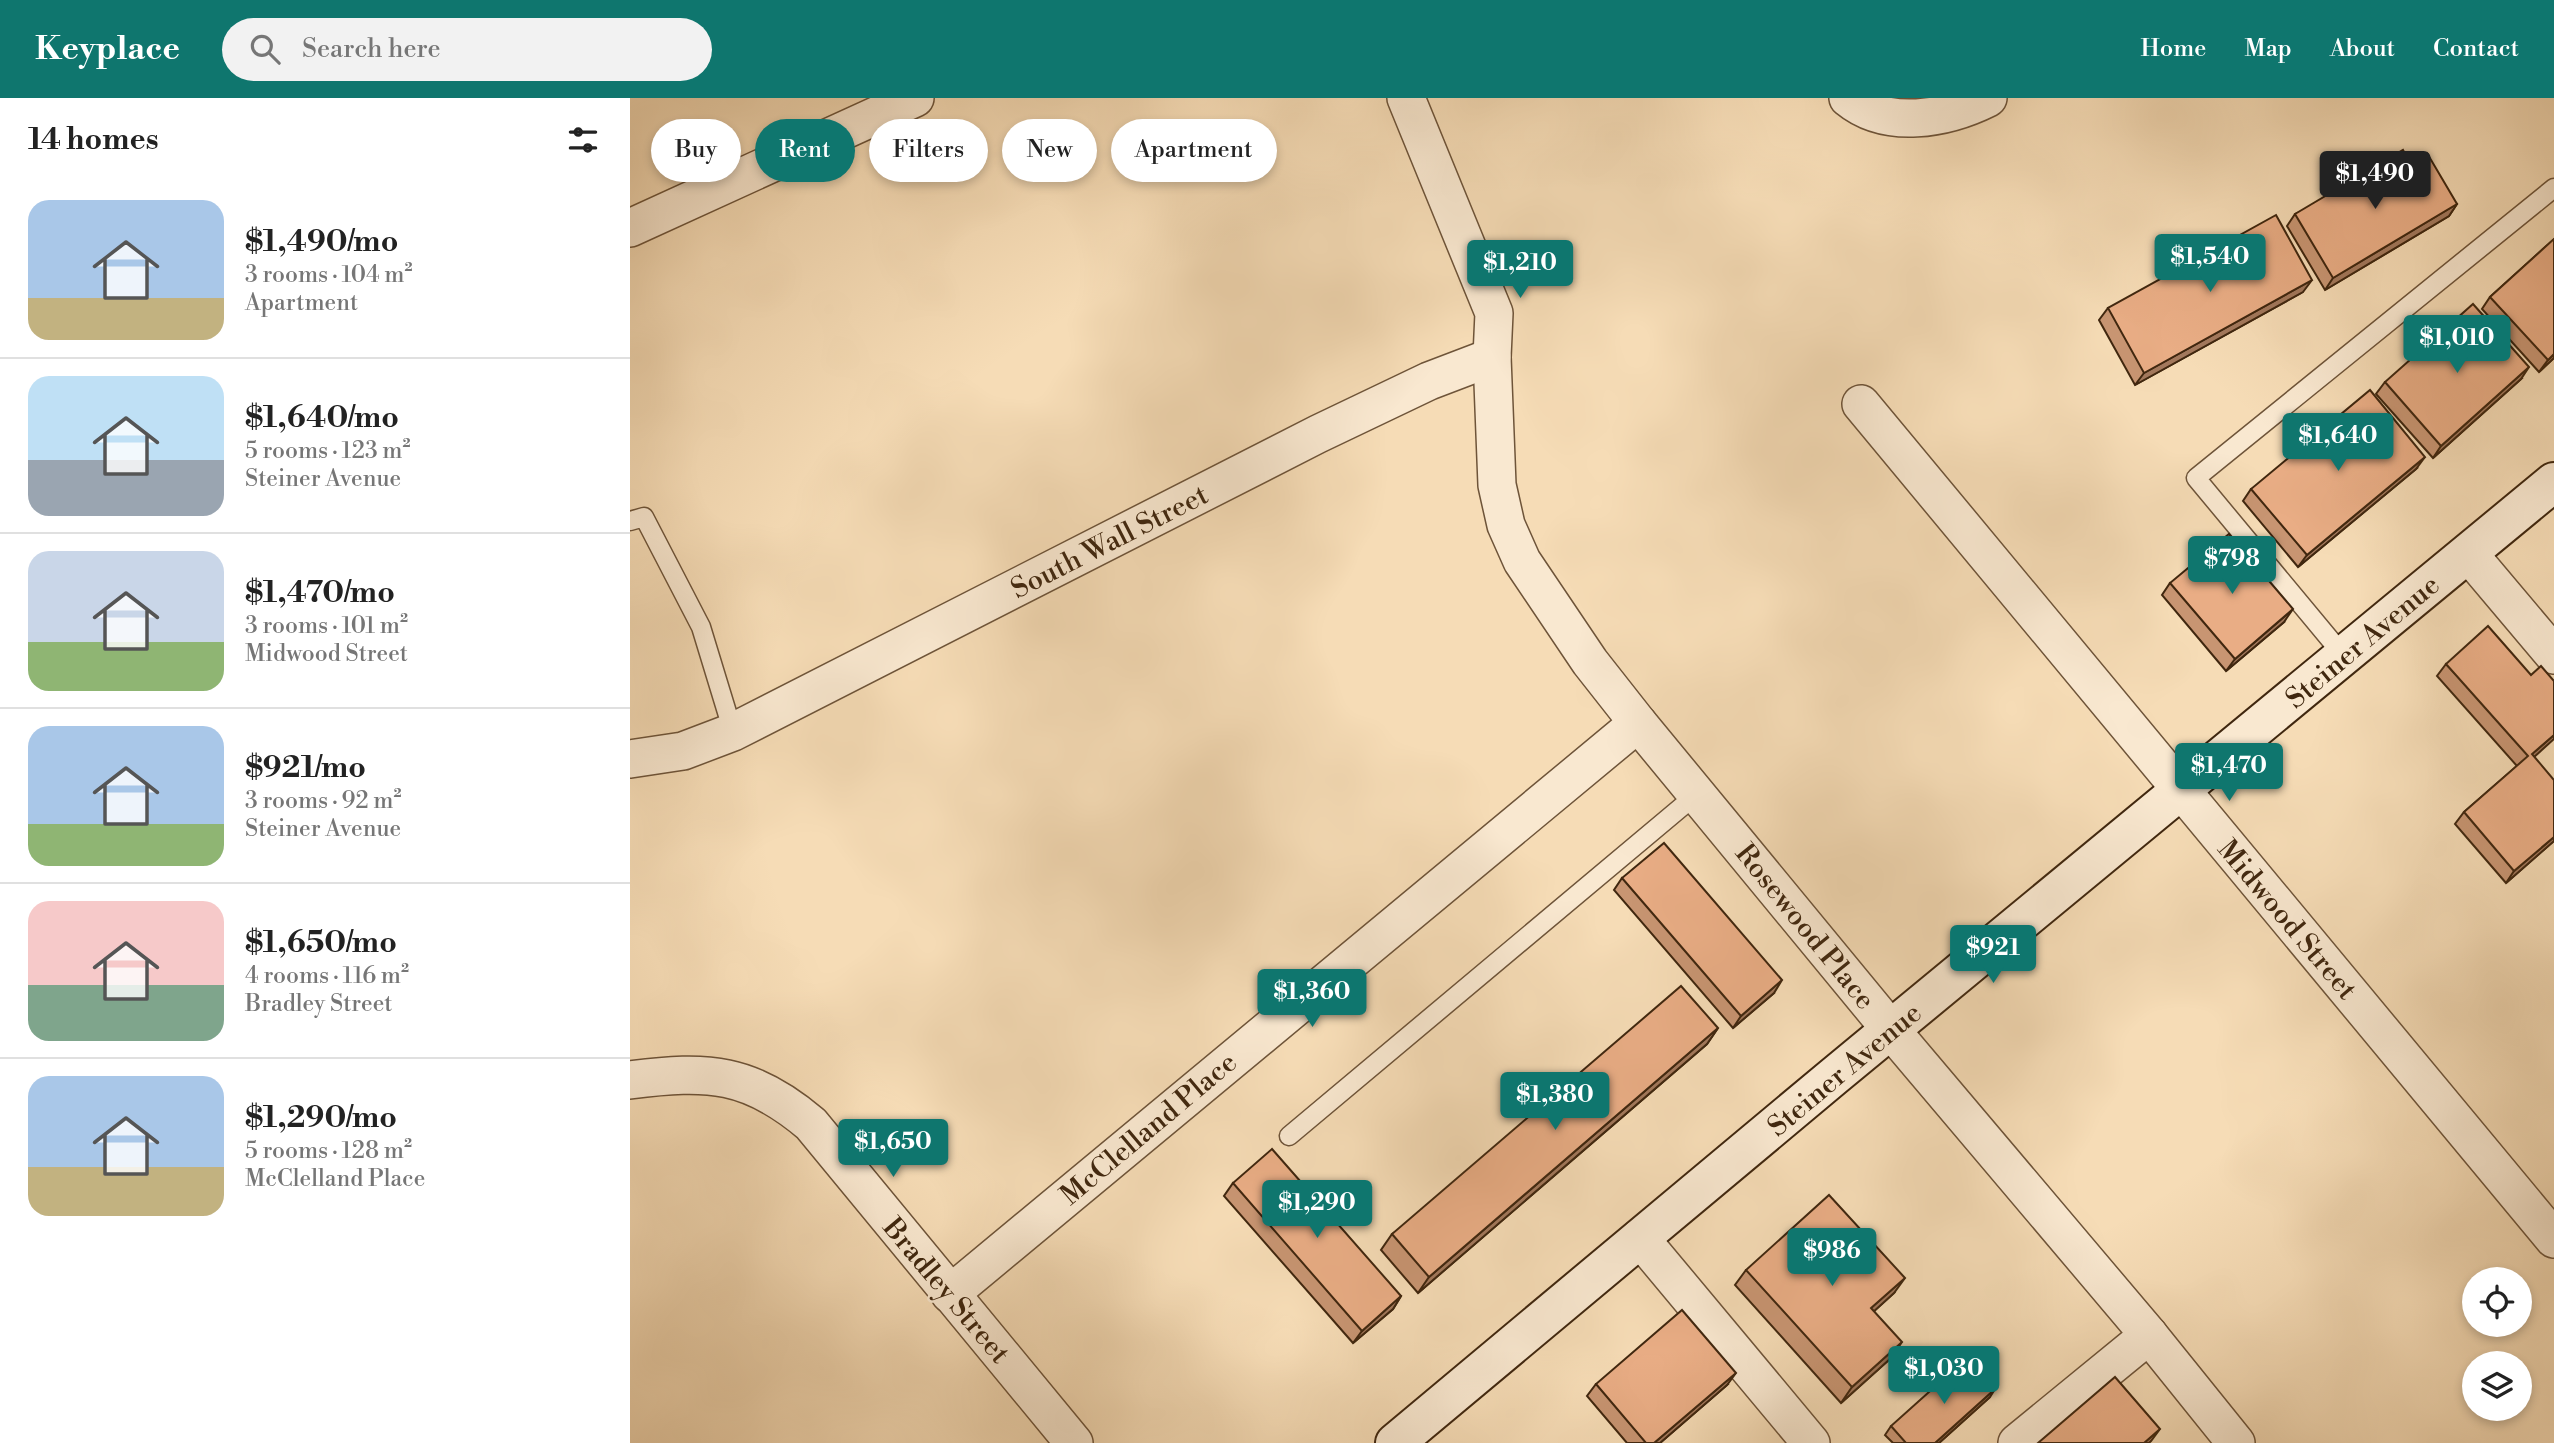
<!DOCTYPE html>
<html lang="en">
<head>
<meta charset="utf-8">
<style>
  :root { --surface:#fff; --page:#f2f2f2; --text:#222; --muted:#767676; --line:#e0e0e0; --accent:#0f766e }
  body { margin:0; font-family:"Libre Bodoni",serif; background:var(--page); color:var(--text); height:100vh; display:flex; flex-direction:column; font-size:26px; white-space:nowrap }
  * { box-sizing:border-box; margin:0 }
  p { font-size:23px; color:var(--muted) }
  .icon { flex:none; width:38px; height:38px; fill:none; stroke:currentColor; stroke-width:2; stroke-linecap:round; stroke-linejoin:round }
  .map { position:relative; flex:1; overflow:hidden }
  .side { display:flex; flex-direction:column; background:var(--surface); width:630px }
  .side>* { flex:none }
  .hud { position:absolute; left:21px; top:21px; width:665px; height:63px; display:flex; gap:14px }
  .controls { position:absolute; left:1832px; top:1169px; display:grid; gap:14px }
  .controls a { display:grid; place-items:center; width:70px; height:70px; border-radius:50%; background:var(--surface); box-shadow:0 4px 10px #0003; font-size:35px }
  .price { position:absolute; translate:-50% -60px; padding:0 16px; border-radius:7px; background:var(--accent); color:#fff; font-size:23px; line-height:46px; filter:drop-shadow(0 2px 4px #0008) }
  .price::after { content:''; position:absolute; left:50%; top:42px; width:21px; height:16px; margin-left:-10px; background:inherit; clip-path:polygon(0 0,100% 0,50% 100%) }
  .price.active { background:#222; color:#fff }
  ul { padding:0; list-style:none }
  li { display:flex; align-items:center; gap:21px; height:175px; padding:0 28px }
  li+li { border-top:2px solid var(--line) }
  li span { display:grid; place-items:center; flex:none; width:196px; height:140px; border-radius:21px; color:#555 }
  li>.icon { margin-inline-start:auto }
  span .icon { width:84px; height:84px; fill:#fffc; stroke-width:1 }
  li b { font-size:30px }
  h2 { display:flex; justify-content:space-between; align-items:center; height:84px; padding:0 28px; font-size:30px }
  .tag { padding:0 24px; border-radius:32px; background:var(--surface); box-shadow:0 4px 10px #0003; font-size:24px; line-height:63px }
  .tag.active { background:var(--accent); color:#fff }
  header { display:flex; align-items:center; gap:42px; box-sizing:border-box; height:98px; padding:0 35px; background:var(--accent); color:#fff }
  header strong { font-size:33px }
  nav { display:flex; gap:38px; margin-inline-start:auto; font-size:24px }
  .search { width:490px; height:63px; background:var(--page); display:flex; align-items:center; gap:18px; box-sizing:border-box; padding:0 24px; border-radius:38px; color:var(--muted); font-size:26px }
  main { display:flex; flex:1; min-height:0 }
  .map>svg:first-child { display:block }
</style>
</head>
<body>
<header>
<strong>Keyplace</strong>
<div class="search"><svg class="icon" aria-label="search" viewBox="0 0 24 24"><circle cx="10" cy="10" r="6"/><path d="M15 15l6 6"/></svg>Search here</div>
<nav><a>Home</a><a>Map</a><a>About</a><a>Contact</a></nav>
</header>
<main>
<section class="side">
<h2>14 homes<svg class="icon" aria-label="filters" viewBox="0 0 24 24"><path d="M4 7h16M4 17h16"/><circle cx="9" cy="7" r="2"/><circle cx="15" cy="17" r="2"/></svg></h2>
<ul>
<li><span style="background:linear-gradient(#a9c7e8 70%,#c2b280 0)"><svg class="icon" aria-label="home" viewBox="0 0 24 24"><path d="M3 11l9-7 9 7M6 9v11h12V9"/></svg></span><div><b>$1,490/mo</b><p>3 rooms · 104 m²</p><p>Apartment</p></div></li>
<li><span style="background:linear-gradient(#bfe0f5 60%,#9aa5b1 0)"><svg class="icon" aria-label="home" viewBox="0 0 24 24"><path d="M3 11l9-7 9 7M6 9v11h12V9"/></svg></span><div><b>$1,640/mo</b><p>5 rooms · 123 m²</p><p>Steiner Avenue</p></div></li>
<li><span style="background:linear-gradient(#c9d6e8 65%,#8fb573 0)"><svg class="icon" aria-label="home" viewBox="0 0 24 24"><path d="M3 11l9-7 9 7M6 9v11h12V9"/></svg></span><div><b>$1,470/mo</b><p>3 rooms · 101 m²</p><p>Midwood Street</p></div></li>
<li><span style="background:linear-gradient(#a9c7e8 70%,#8fb573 0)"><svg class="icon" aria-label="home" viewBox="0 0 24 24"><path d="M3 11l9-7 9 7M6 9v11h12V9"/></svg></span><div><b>$921/mo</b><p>3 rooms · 92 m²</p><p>Steiner Avenue</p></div></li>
<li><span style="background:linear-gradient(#f6c9c9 60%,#7fa58c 0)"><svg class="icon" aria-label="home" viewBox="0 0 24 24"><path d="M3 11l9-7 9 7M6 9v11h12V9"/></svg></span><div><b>$1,650/mo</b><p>4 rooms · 116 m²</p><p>Bradley Street</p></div></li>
<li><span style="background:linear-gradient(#a9c7e8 65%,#c2b280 0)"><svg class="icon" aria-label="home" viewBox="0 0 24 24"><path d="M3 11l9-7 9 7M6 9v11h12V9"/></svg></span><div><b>$1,290/mo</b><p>5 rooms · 128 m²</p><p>McClelland Place</p></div></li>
</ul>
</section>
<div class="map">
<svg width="1924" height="1345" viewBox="0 0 1924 1345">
  <rect width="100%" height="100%" fill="#f6dcb6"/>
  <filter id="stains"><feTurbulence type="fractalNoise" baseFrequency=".00286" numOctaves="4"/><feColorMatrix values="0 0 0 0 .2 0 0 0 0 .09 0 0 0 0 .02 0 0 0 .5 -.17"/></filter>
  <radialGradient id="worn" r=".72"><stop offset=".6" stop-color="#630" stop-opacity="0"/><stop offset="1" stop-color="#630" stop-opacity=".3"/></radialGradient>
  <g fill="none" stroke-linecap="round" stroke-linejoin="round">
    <defs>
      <g id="lane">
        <polyline points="0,423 14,419 71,529 103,634"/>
        <polyline points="1713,557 1566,380 1924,90"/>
        <polyline points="659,1038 1067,696"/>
      </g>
      <g id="street">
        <polyline points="776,0 864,215 862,259 867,387 876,427 892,463 960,564 1008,625 1261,932 1519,1237 1606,1345"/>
        <path d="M 1218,0 C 1257,32 1316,21 1358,0"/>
        <polyline points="0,130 285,0"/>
        <polyline points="1231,306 1924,1141"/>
        <polyline points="1838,455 1924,557"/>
        <polyline points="0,661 53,653 103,634 688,336 799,283 862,259"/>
        <path d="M 0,982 C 78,972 120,974 181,1026 L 444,1345"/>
        <polyline points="1010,1140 1181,1345"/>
        <polyline points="320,1196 1008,625"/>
        <polyline points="1387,1345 1519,1237"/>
      </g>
      <polyline id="secondary" points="765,1345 1203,979 1924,384"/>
    </defs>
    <!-- lane casing -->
    <use href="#lane" stroke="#6e5439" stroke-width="21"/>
    <!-- street casing -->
    <use href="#street" stroke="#6e5439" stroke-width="40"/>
    <!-- secondary casing -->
    <use href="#secondary" stroke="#40270f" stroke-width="42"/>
    <!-- lane -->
    <use href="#lane" stroke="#f9e8d0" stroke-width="18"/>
    <!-- street -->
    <use href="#street" stroke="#f9e8d0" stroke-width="37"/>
    <!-- secondary -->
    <use href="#secondary" stroke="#f9e8d0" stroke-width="38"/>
  </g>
  <!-- wall -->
  <g fill="#c89572" stroke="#40270f" stroke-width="2">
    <polygon points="1780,65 1827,106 1819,118 1695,192 1657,128 1665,116"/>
    <polygon points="1924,141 1924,260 1909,274 1852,211 1860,199"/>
    <polygon points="1673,194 1505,287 1469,222 1478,210"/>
    <polygon points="1891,281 1803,360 1746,296 1755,284"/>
    <polygon points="1786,371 1668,469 1613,403 1621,391"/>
    <polygon points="1540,485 1654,524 1596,573 1532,497"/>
    <polygon points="1816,566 1904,659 1924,743 1876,785 1825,726 1834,714 1887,668 1807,578"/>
    <polygon points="992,780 1144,895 1103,930 984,792"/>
    <polygon points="1088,930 1077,946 788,1195 751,1152 762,1136"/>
    <polygon points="603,1085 771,1198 763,1211 723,1245 594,1098"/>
    <polygon points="1116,1172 1264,1195 1244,1213 1261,1260 1211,1305 1105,1187"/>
    <polygon points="966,1286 1097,1287 1030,1345 997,1345 957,1298"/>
    <polygon points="1360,1299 1309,1345 1263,1345 1255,1337 1261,1328"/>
  </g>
  <!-- shaded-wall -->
  <g fill="#a3795d" stroke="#40270f" stroke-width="2">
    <polygon points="1827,106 1819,118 1695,192 1703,180"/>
    <polygon points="1682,182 1673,194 1505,287 1514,275"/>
    <polygon points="1924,256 1924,260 1909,274 1918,262"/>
    <polygon points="1899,269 1891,281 1803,360 1811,348"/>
    <polygon points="1795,359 1786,371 1668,469 1677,457"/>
    <polygon points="1663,511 1654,524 1596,573 1605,561"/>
    <polygon points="1924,637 1924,641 1893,669 1902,656"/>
    <polygon points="1924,739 1924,743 1876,785 1884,773"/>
    <polygon points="1152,882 1144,895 1103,930 1111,918"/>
    <polygon points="1088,930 1077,946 788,1195 799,1179"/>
    <polygon points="1275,1180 1264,1195 1230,1226 1241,1210"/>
    <polygon points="771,1198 763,1211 723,1245 732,1233"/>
    <polygon points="1272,1244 1261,1260 1211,1305 1222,1289"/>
    <polygon points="1106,1275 1097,1287 1030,1345 1024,1345"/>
    <polygon points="1365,1291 1360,1299 1309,1345 1305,1345"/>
    <polygon points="1530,1331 1521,1343 1519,1345 1514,1345"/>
  </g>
  <!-- building -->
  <g fill="#e9ad85" stroke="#40270f" stroke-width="2">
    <polygon points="1773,52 1780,65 1797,55 1827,106 1703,180 1665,116"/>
    <polygon points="1646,117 1682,182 1514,275 1478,210"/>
    <polygon points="1924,141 1924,256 1918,262 1860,199"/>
    <polygon points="1843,206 1899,269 1811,348 1755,284"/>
    <polygon points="1740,292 1795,359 1677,457 1621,391"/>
    <polygon points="1599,436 1663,511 1605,561 1540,485"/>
    <polygon points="1858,528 1901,577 1911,568 1924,583 1924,637 1902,656 1924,682 1924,739 1884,773 1834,714 1898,658 1816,566"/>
    <polygon points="1034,745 1152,882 1111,918 992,780"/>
    <polygon points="1051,888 1088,930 799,1179 762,1136"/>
    <polygon points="642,1051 771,1198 732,1233 603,1085"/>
    <polygon points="1199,1097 1275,1180 1241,1210 1272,1244 1222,1289 1116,1172"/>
    <polygon points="1052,1212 1106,1275 1024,1345 1016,1345 966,1286"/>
    <polygon points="1337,1260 1365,1291 1305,1345 1276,1345 1261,1328"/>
    <polygon points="1485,1279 1530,1331 1514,1345 1408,1345"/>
  </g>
  <g text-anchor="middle" stroke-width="5" stroke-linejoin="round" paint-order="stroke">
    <!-- street labels -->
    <g font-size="28" fill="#40270f" stroke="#f9e8d0">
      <text transform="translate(479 443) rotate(-27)" y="10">South Wall Street</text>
      <text transform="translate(1732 543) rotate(-40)" y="10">Steiner Avenue</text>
      <text transform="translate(1658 821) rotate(50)" y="10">Midwood Street</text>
      <text transform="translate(1176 828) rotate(51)" y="10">Rosewood Place</text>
      <text transform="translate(1214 971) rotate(-40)" y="10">Steiner Avenue</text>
      <text transform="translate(518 1030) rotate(-40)" y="10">McClelland Place</text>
      <text transform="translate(317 1192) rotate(50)" y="10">Bradley Street</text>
    </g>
  </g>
  <rect width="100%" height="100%" filter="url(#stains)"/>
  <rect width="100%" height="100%" fill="url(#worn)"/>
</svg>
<div class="controls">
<a><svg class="icon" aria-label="locate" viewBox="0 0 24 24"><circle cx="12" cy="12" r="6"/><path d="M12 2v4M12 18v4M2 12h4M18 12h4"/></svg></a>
<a><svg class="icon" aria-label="layers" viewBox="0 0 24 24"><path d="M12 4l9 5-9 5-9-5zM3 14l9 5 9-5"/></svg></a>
</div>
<b class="price active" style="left:1745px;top:113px">$1,490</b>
<b class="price" style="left:1580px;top:196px">$1,540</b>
<b class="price" style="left:890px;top:202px">$1,210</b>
<b class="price" style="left:1827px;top:277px">$1,010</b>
<b class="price" style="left:1708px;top:375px">$1,640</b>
<b class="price" style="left:1602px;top:498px">$798</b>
<b class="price" style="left:1599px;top:705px">$1,470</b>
<b class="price" style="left:1363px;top:887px">$921</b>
<b class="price" style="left:682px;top:931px">$1,360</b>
<b class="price" style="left:925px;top:1034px">$1,380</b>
<b class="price" style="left:263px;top:1081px">$1,650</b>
<b class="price" style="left:687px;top:1142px">$1,290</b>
<b class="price" style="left:1202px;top:1190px">$986</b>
<b class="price" style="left:1314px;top:1308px">$1,030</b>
<div class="hud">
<a class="tag">Buy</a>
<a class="tag active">Rent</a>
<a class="tag">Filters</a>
<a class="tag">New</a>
<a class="tag">Apartment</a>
</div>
</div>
</main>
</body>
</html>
